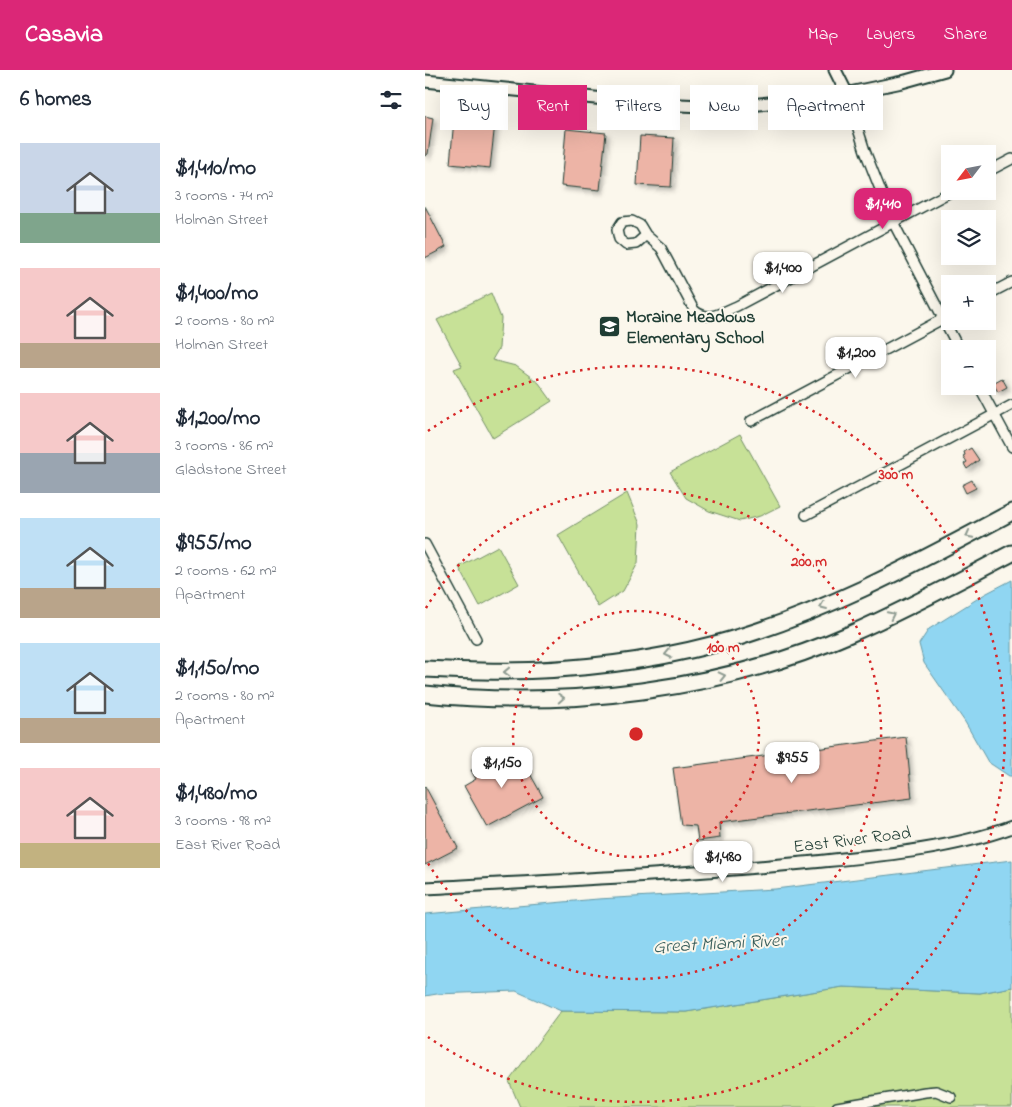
<!DOCTYPE html>
<html lang="en">
<head>
<meta charset="utf-8">
<style>
  :root { --surface:#fff; --page:#f6f6f7; --text:#1f2937; --muted:#747a83; --accent:#db2777 }
  body { margin:0; font-family:"Indie Flower",sans-serif; background:var(--page); color:var(--text); height:100vh; display:flex; flex-direction:column; font-size:19px; white-space:nowrap }
  * { box-sizing:border-box; margin:0 }
  p { font-size:16px; color:var(--muted) }
  .icon { flex:none; width:28px; height:28px; fill:none; stroke:currentColor; stroke-width:2; stroke-linecap:round; stroke-linejoin:round }
  .map { position:relative; flex:1; overflow:hidden }
  .side { display:flex; flex-direction:column; background:var(--surface); width:425px }
  .side>* { flex:none }
  .guide { position:absolute; left:15px; top:15px; width:475px; height:45px; display:flex; gap:10px }
  .needle { width:32px; rotate:238deg }
  .buttons { position:absolute; left:516px; top:75px; display:grid; gap:10px }
  .buttons a { display:grid; place-items:center; width:55px; height:55px; border-radius:0px; background:var(--surface); box-shadow:0 5px 20px #0002; font-size:25px }
  .price { position:absolute; translate:-50% -42px; padding:0 11px; border-radius:10px; background:#fff; color:#222; font-size:16px; line-height:32px; filter:drop-shadow(0 1px 2px #0008) }
  .price::after { content:''; position:absolute; left:50%; top:30px; width:15px; height:11px; margin-left:-8px; background:inherit; clip-path:polygon(0 0,100% 0,50% 100%) }
  .price.current { background:var(--accent); color:#fff }
  ul { padding:0; list-style:none }
  li { display:flex; align-items:center; gap:15px; height:125px; padding:0 20px }
  li span { display:grid; place-items:center; flex:none; width:140px; height:100px; border-radius:0px; color:#555 }
  li>.icon { margin-inline-start:auto }
  span .icon { width:60px; height:60px; fill:#fffc; stroke-width:1 }
  li b { font-size:21px }
  h2 { display:flex; justify-content:space-between; align-items:center; height:60px; padding:0 20px; font-size:21px }
  .chip { padding:0 18px; border-radius:0px; background:var(--surface); box-shadow:0 5px 20px #0002; font-size:18px; line-height:45px }
  .chip.current { background:var(--accent); color:#fff }
  header { display:flex; align-items:center; gap:30px; box-sizing:border-box; height:70px; padding:0 25px; background:var(--accent); color:#fff }
  header strong { font-size:24px }
  nav { display:flex; gap:28px; margin-inline-start:auto; font-size:18px }
  main { display:flex; flex:1; min-height:0 }
  .map>svg:first-child { display:block }
</style>
</head>
<body>
<header>
<strong>Casavia</strong>
<nav><a>Map</a><a>Layers</a><a>Share</a></nav>
</header>
<main>
<section class="side">
<h2>6 homes<svg class="icon" aria-label="filters" viewBox="0 0 24 24"><path d="M4 7h16M4 17h16"/><circle cx="9" cy="7" r="2"/><circle cx="15" cy="17" r="2"/></svg></h2>
<ul>
<li><span style="background:linear-gradient(#c9d6e8 70%,#7fa58c 0)"><svg class="icon" aria-label="home" viewBox="0 0 24 24"><path d="M3 11l9-7 9 7M6 9v11h12V9"/></svg></span><div><b>$1,410/mo</b><p>3 rooms · 74 m²</p><p>Holman Street</p></div></li>
<li><span style="background:linear-gradient(#f6c9c9 75%,#b9a48a 0)"><svg class="icon" aria-label="home" viewBox="0 0 24 24"><path d="M3 11l9-7 9 7M6 9v11h12V9"/></svg></span><div><b>$1,400/mo</b><p>2 rooms · 80 m²</p><p>Holman Street</p></div></li>
<li><span style="background:linear-gradient(#f6c9c9 60%,#9aa5b1 0)"><svg class="icon" aria-label="home" viewBox="0 0 24 24"><path d="M3 11l9-7 9 7M6 9v11h12V9"/></svg></span><div><b>$1,200/mo</b><p>3 rooms · 86 m²</p><p>Gladstone Street</p></div></li>
<li><span style="background:linear-gradient(#bfe0f5 70%,#b9a48a 0)"><svg class="icon" aria-label="home" viewBox="0 0 24 24"><path d="M3 11l9-7 9 7M6 9v11h12V9"/></svg></span><div><b>$955/mo</b><p>2 rooms · 62 m²</p><p>Apartment</p></div></li>
<li><span style="background:linear-gradient(#bfe0f5 75%,#b9a48a 0)"><svg class="icon" aria-label="home" viewBox="0 0 24 24"><path d="M3 11l9-7 9 7M6 9v11h12V9"/></svg></span><div><b>$1,150/mo</b><p>2 rooms · 80 m²</p><p>Apartment</p></div></li>
<li><span style="background:linear-gradient(#f6c9c9 75%,#c2b280 0)"><svg class="icon" aria-label="home" viewBox="0 0 24 24"><path d="M3 11l9-7 9 7M6 9v11h12V9"/></svg></span><div><b>$1,480/mo</b><p>3 rooms · 98 m²</p><p>East River Road</p></div></li>
</ul>
</section>
<div class="map">
<svg width="587" height="1037" viewBox="0 0 587 1037">
  <defs>
    <filter id="shadow"><feDropShadow dx="3" dy="3" stdDeviation="2.5" flood-color="#0004"/></filter>
  </defs>
  <rect width="100%" height="100%" fill="#fbf7ec"/>
  <filter id="ink" filterUnits="userSpaceOnUse"><feTurbulence type="fractalNoise" baseFrequency=".02" numOctaves="2"/><feDisplacementMap in="SourceGraphic" scale="10" xChannelSelector="R" yChannelSelector="G"/><feConvolveMatrix kernelMatrix="1 2 1 2 8 2 1 2 1" color-interpolation-filters="sRGB"/></filter>
  <g filter="url(#ink)">
    <!-- green -->
    <g fill="#c7e197" stroke="#738f66">
      <polygon points="66,223 76,248 74,278 67,290 91,296 114,313 127,331 68,368 29,299 37,296 12,250"/>
      <polygon points="315,364 355,436 335,446 315,451 284,441 261,428 245,402"/>
      <polygon points="202,423 215,454 213,493 198,521 173,537 133,465"/>
      <polygon points="73,476 94,514 55,536 34,497"/>
      <polygon points="418,917 555,923 587,917 587,1037 95,1037 84,1011 136,941 261,942"/>
    </g>
    <!-- water -->
    <g fill="#90d6f2" stroke="#6399a6">
      <polygon points="587,510 587,706 584,706 563,692 540,652 499,593 494,574 504,559 560,524"/>
      <polygon points="587,790 587,917 555,923 418,917 261,942 136,941 91,921 12,924 0,926 0,844 173,829 350,819"/>
    </g>
    <!-- building -->
    <g fill="#edb4a6" stroke="#1f3d34" filter="url(#shadow)">
      <polygon points="0,46 8,48 3,84 0,86"/>
      <polygon points="29,49 70,53 65,98 25,94"/>
      <polygon points="141,59 181,63 175,120 136,116"/>
      <polygon points="215,66 249,68 246,117 212,115"/>
      <polygon points="0,136 21,177 0,188"/>
      <polygon points="577,308 582,317 573,322 568,313"/>
      <polygon points="546,378 554,390 542,399 539,394 542,392 538,386 540,385 539,382"/>
      <polygon points="547,410 551,418 541,423 537,415"/>
      <polygon points="481,667 487,728 294,752 295,768 273,771 271,756 256,755 248,698"/>
      <polygon points="76,683 81,694 95,686 118,727 62,757 39,716 51,709 46,700"/>
      <polygon points="0,716 33,778 0,795"/>
    </g>
    <g fill="none" stroke-linecap="round" stroke-linejoin="round">
      <defs>
        <g id="street">
          <polyline points="422,24 440,81 468,152 534,279"/>
          <polyline points="562,102 587,89"/>
          <path d="M 221,165 L 211,174 L 201,175 L 194,169 L 192,160 L 197,152 L 207,151 L 215,155 L 221,165 L 236,178 L 269,240 C 283,253 297,242 312,236 L 527,121"/>
          <polyline points="562,225 587,212"/>
          <polyline points="554,316 587,377"/>
          <polyline points="326,351 525,245"/>
          <polyline points="381,445 587,335"/>
          <polyline points="0,474 51,569"/>
          <polyline points="412,1037 500,1022 511,1021 526,1027"/>
        </g>
        <g id="secondary">
          <polyline points="410,0 422,24"/>
          <polyline points="0,11 230,34 304,37 405,27 477,12 520,0"/>
          <path d="M 0,818 C 126,811 253,805 378,793 C 448,786 521,781 587,757"/>
        </g>
        <g id="highway">
          <path d="M 0,599 C 97,605 195,599 290,574 C 395,546 492,493 587,442"/>
          <path d="M 0,624 C 140,639 296,621 425,564 C 480,540 534,511 587,483"/>
        </g>
      </defs>
      <!-- street casing -->
      <use href="#street" stroke="#1f3d34" stroke-width="12"/>
      <!-- secondary casing -->
      <use href="#secondary" stroke="#1f3d34" stroke-width="15"/>
      <!-- highway casing -->
      <use href="#highway" stroke="#1f3d34" stroke-width="19"/>
      <!-- street -->
      <use href="#street" stroke="#fbf7ec" stroke-width="9"/>
      <!-- secondary -->
      <use href="#secondary" stroke="#fbf7ec" stroke-width="11"/>
      <!-- highway -->
      <use href="#highway" stroke="#fbf7ec" stroke-width="15"/>
    </g>
    <!-- one-way arrows -->
    <defs><path id="oneway-chevron" d="M-2-3.5L2.5 0L-2 3.5" fill="none" stroke-width="1.6" stroke-linecap="round" stroke-linejoin="round" transform="scale(1.25)"/></defs>
    <g stroke="#8d9a90">
      <use href="#oneway-chevron" transform="translate(544 465) rotate(152)"/>
      <use href="#oneway-chevron" transform="translate(398 536) rotate(157)"/>
      <use href="#oneway-chevron" transform="translate(466 545) rotate(-26)"/>
      <use href="#oneway-chevron" transform="translate(243 584) rotate(168)"/>
      <use href="#oneway-chevron" transform="translate(82 602) rotate(178)"/>
      <use href="#oneway-chevron" transform="translate(297 606) rotate(-13)"/>
      <use href="#oneway-chevron" transform="translate(136 628) rotate(-3)"/>
    </g>
  </g>
  <!-- distance rings -->
  <g fill="none" stroke="#d62828" stroke-width="2.5" stroke-dasharray="2.5 5">
    <circle cx="211" cy="664" r="123"/>
    <path d="M1 538A245 245 0 1 1 1 790"/>
    <path d="M3 361A368 368 0 1 1 3 967"/>
  </g>
  <!-- icons -->
  <defs>
    <symbol id="school-square" viewBox="-11 -11 22 22"><rect x="-9" y="-9" width="18" height="18" rx="4" fill="#1f3d34" stroke="#fbf7ec"/><path d="M0-5L7-2L0 1L-7-2ZM-4 1L0 2.5L4 1V4Q0 6-4 4Z" fill="#fff"/></symbol>
  </defs>
  <g fill-rule="evenodd">
    <use href="#school-square" x="172" y="244" width="25" height="25"/>
  </g>
  <g text-anchor="middle" stroke-width="4" stroke-linejoin="round" paint-order="stroke">
    <!-- poi labels -->
    <g font-size="18" font-weight="bold" fill="#1f3d34" stroke="#fbf7ec" text-anchor="start">
      <text x="201" y="252">Moraine Meadows<tspan x="201" dy="21">Elementary School</tspan></text>
    </g>
    <!-- street labels -->
    <g font-size="18" fill="#1f3d34" stroke="#fbf7ec">
      <text transform="translate(427 769) rotate(-7)" y="6">East River Road</text>
    </g>
    <!-- water labels -->
    <g font-size="19" font-style="italic" fill="#365c5a" stroke="#fbf7ec">
      <text transform="translate(294 872) rotate(-3)" y="7">Great Miami River</text>
    </g>
  </g>
  <circle cx="211" cy="664" r="8" fill="#d62828" stroke="#fbf7ec" stroke-width="2.5"/>
  <g font-size="15" text-anchor="middle" font-weight="bold" fill="#d62828" stroke="#fbf7ec" stroke-width="4" stroke-linejoin="round" paint-order="stroke">
    <text x="471" y="409">300 m</text>
    <text x="384" y="496">200 m</text>
    <text x="298" y="582">100 m</text>
  </g>
</svg>
<div class="buttons">
<a><svg class="needle" viewBox="-14 -14 28 28"><path d="M0-13l5 13h-10z" fill="#e53935"/><path d="M0 13l5-13h-10z" fill="#747a83"/></svg></a>
<a><svg class="icon" aria-label="layers" viewBox="0 0 24 24"><path d="M12 4l9 5-9 5-9-5zM3 14l9 5 9-5"/></svg></a>
<a>+</a>
<a>−</a>
</div>
<b class="price current" style="left:458px;top:160px">$1,410</b>
<b class="price" style="left:358px;top:224px">$1,400</b>
<b class="price" style="left:431px;top:309px">$1,200</b>
<b class="price" style="left:367px;top:714px">$955</b>
<b class="price" style="left:77px;top:719px">$1,150</b>
<b class="price" style="left:298px;top:813px">$1,480</b>
<div class="guide">
<a class="chip">Buy</a>
<a class="chip current">Rent</a>
<a class="chip">Filters</a>
<a class="chip">New</a>
<a class="chip">Apartment</a>
</div>
</div>
</main>
</body>
</html>
